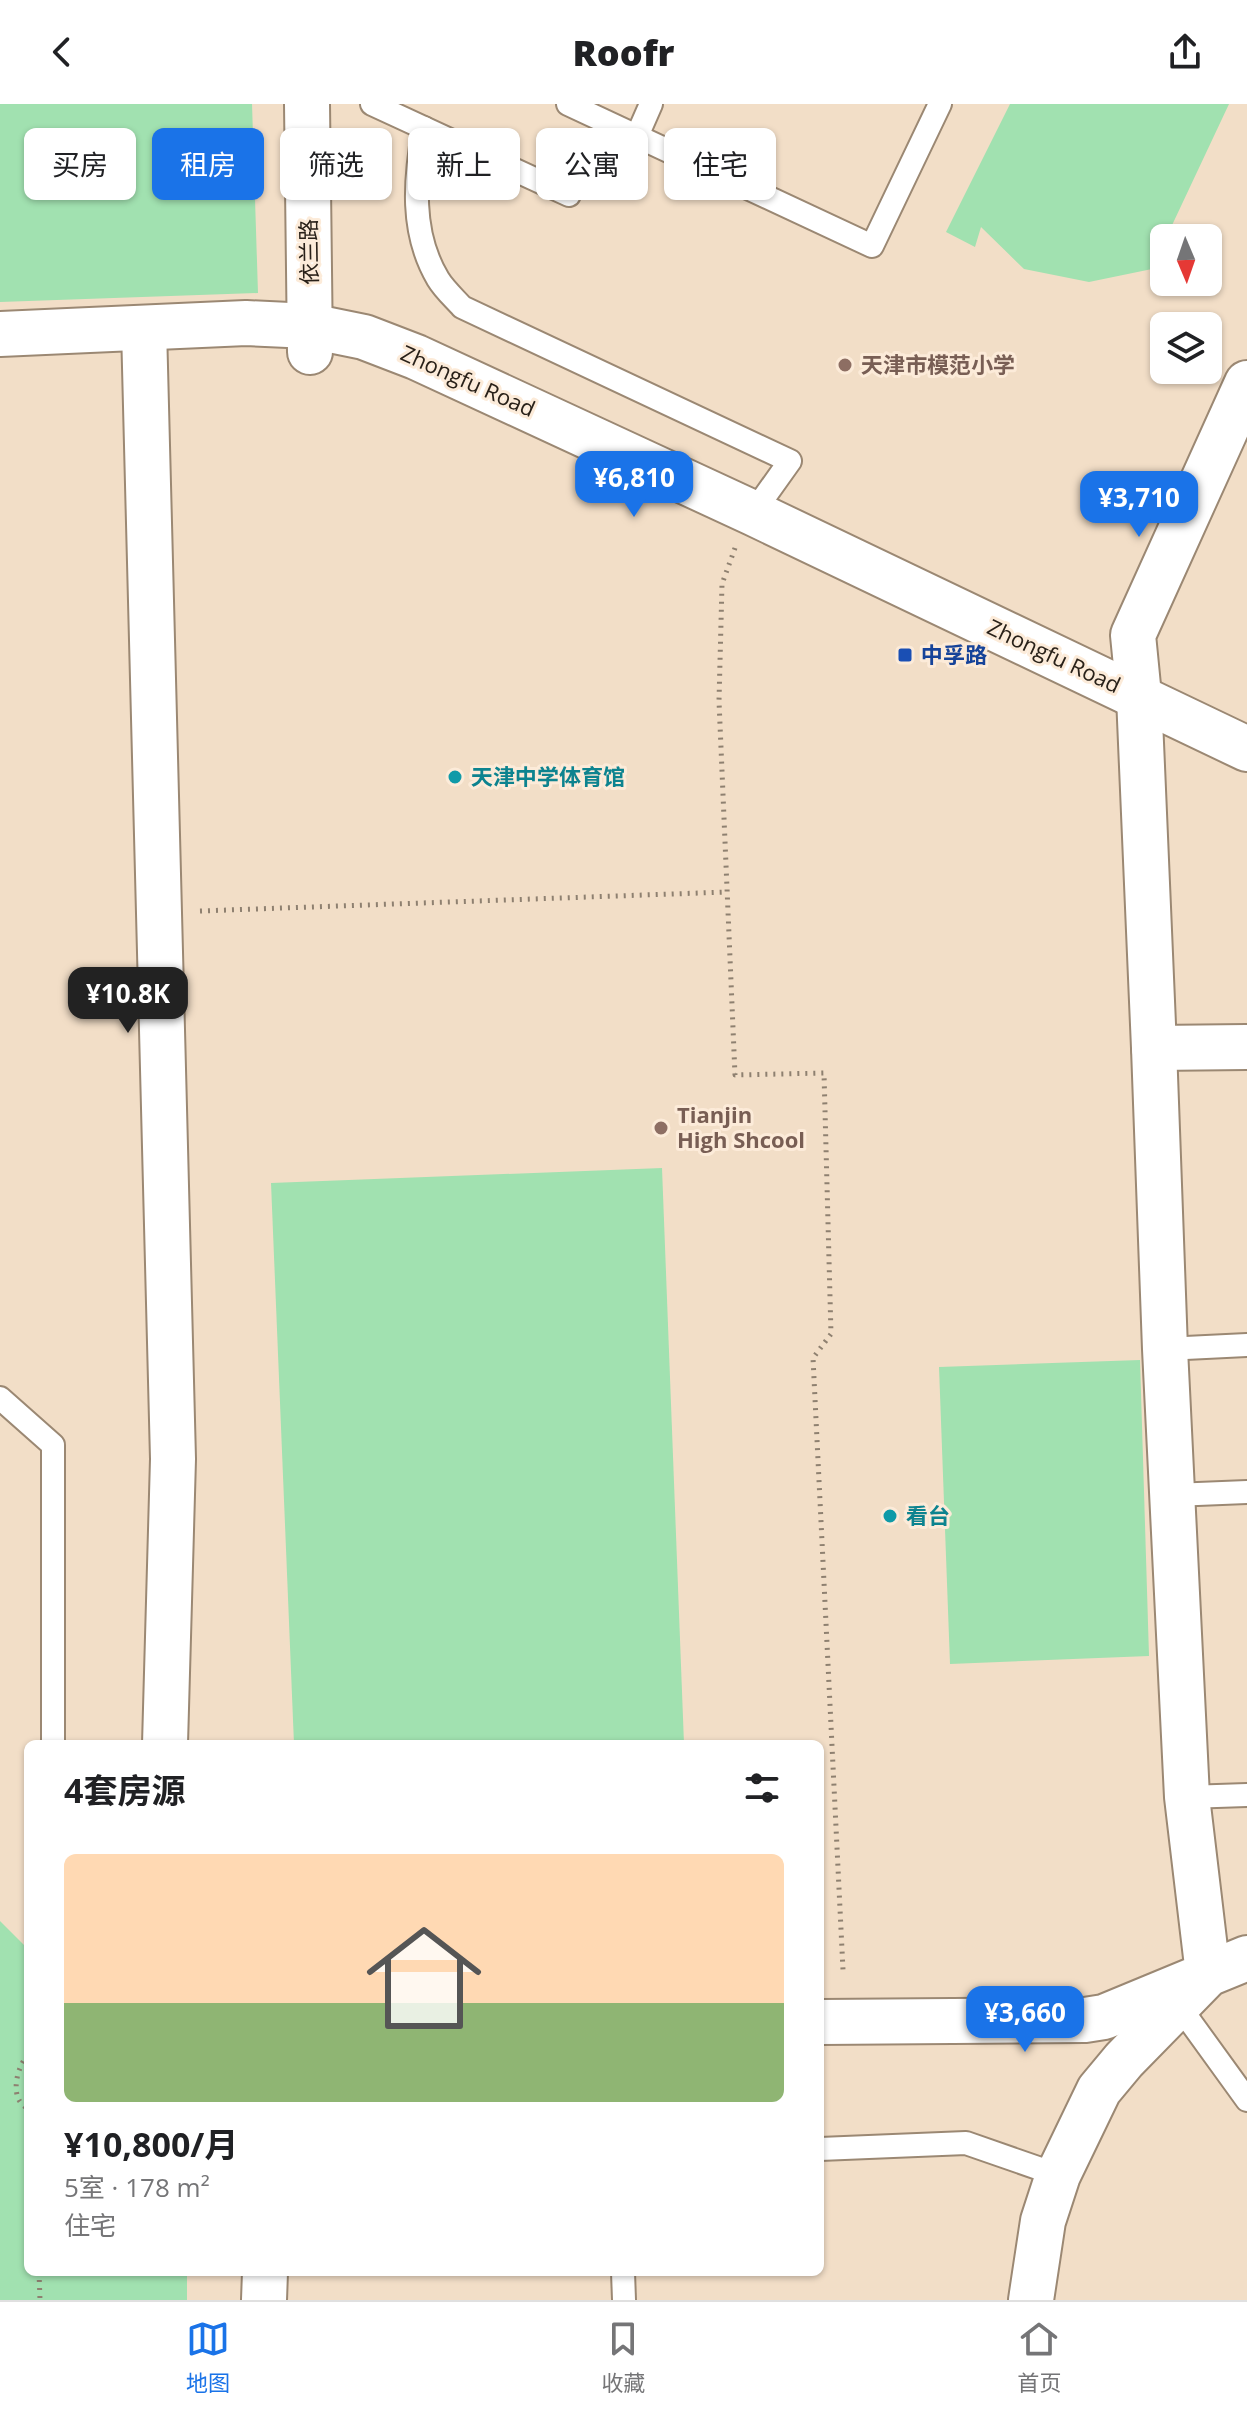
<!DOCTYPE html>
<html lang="zh">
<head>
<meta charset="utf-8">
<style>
  :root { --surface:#fff; --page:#f6f6f6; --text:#202124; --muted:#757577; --line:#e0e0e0; --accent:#1a73e8 }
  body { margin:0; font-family:"Open Sans","Noto Sans SC",sans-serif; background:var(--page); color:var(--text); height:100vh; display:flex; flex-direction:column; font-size:30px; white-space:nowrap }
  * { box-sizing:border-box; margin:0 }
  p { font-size:26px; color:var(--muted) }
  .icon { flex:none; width:44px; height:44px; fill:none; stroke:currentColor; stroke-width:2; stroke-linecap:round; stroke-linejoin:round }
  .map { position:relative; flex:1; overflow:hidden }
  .details { position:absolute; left:24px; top:1636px; width:800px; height:536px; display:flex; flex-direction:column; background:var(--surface); border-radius:12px; box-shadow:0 2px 6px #0004 }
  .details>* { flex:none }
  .banner { position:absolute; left:24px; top:24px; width:800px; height:72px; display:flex; gap:16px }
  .needle { width:52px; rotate:178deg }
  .buttons { position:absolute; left:1150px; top:120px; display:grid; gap:16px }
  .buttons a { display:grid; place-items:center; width:72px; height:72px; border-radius:12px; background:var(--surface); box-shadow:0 2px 6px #0004; font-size:40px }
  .price { position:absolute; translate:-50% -68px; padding:0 18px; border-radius:16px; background:var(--accent); color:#fff; font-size:26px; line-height:52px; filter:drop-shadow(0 2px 4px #0008) }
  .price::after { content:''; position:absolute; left:50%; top:48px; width:24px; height:18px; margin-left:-12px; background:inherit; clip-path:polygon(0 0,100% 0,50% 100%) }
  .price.current { background:#222; color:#fff }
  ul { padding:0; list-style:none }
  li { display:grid; align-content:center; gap:16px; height:424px; padding:0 40px }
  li+li { border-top:2px solid var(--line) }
  li span { display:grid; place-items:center; height:248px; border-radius:12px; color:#555 }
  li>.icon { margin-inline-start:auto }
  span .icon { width:144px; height:144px; fill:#fffc; stroke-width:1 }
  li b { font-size:34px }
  h2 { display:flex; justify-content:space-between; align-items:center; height:96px; padding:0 40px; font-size:34px }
  .chip { padding:0 28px; border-radius:12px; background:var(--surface); box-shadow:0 2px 6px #0004; font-size:28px; line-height:72px }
  .chip.current { background:var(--accent); color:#fff }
  header { display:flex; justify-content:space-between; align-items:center; height:104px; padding:0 40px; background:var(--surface); font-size:36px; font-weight:800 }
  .tabs { display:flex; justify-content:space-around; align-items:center; height:112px; border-top:2px solid var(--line); background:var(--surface); font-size:22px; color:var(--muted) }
  .tabs a { display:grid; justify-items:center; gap:4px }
  .tabs .current { color:var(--accent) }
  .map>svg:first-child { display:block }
</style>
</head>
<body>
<header><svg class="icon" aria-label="back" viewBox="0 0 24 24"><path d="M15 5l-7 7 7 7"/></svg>Roofr<svg class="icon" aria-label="share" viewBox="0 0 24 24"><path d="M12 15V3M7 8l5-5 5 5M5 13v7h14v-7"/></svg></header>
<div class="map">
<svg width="1247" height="2196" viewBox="0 0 1247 2196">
  <rect width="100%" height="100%" fill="#f2dec7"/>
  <!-- green -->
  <g fill="#a1e1b0">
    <polygon points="0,0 252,0 258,189 0,198"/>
    <polygon points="1010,0 1229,0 1166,134 1164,134 1152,165 1089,178 1024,165 981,123 975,143 946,128"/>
    <polygon points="662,1064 684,1640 294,1640 271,1079"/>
    <polygon points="1140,1256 1149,1552 950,1560 939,1263"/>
    <polygon points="0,1817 28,1845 28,2168 187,2168 187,2196 0,2196"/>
  </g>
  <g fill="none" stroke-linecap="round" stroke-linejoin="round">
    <defs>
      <g id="lane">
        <polyline points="372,0 569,91"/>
        <polyline points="568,0 872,142 940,0"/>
        <path d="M 424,24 C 415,75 410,128 438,175 C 444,185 454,194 462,203 L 790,357 L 753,409"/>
        <polyline points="637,32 651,0"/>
        <polyline points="1165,1245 1247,1241"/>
        <polyline points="0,1294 53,1341 53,1640"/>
        <polyline points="1173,1391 1247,1388"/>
        <polyline points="1187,1693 1247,1691"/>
        <polyline points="1179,1902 1247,1996"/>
        <polyline points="820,2045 966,2039 1058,2071"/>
        <polyline points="623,2168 624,2196"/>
      </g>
      <g id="street">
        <polyline points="144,224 173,1355 165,1640"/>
        <polyline points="1247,279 1133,531 1139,592 1154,944 1247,943"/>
        <polyline points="820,1918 1085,1916 1104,1913 1208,1870 1187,1693 1165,1245 1154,944"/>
        <polyline points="264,2196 265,2168"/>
        <polyline points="1031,2196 1043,2117 1058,2071 1099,1986 1124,1956 1208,1870 1247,1854"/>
      </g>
      <g id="secondary">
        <polyline points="307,0 310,248"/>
        <polyline points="0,230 246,219 310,222 364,233 416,253 753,409 1247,645"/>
      </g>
    </defs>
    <!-- lane casing -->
    <use href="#lane" stroke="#9b8873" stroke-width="26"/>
    <!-- street casing -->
    <use href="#street" stroke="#9b8873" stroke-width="48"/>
    <!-- secondary casing -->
    <use href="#secondary" stroke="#9b8873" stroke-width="48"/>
    <!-- path -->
    <g stroke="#8e8070" stroke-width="5" stroke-dasharray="2 6" stroke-linecap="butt">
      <polyline points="735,444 722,480 719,597 735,971 824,969 831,1230 813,1254 843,1866"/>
      <polyline points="200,807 727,788"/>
      <path d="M 28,1951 C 19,1960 12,1983 19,1996 C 21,2000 25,2002 28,2006"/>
      <polyline points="39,2168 40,2196"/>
    </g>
    <!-- lane -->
    <use href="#lane" stroke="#fff" stroke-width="22"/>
    <!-- street -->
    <use href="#street" stroke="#fff" stroke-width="44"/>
    <!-- secondary -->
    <use href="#secondary" stroke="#fff" stroke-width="44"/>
  </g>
  <!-- markers -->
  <g fill="#8d6e63" stroke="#fcebd9" stroke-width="3">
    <circle cx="845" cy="261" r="8"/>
    <circle cx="661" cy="1024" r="8"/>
  </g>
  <rect fill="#1a4fb4" stroke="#fcebd9" stroke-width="3" x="897" y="543" width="16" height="16" rx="4"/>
  <g fill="#0f9aa8" stroke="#fcebd9" stroke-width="3">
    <circle cx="455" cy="673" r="8"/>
    <circle cx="890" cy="1412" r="8"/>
  </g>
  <g text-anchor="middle" stroke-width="6" stroke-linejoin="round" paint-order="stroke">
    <!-- street labels -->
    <g font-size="22" fill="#292119" stroke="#fcebd9">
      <text transform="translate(309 148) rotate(-91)" y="8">依兰路</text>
      <text transform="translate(468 277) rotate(24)" y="8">Zhongfu Road</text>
      <text transform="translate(1054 552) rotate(25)" y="8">Zhongfu Road</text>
    </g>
    <!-- education labels -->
    <g font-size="22" font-weight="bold" fill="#785e54" stroke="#fcebd9" text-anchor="start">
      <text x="861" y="269">天津市模范小学</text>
      <text x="677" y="1019">Tianjin<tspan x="677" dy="25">High Shcool</tspan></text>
    </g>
    <!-- transit labels -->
    <g font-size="22" font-weight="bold" fill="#164399" stroke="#fcebd9" text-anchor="start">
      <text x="921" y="559">中孚路</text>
    </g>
    <!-- culture labels -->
    <g font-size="22" font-weight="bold" fill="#0d838f" stroke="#fcebd9" text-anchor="start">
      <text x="471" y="681">天津中学体育馆</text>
      <text x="906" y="1420">看台</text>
    </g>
  </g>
</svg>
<div class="buttons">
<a><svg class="needle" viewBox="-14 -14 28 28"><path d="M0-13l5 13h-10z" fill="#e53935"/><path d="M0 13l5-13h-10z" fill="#757577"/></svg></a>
<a><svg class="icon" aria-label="layers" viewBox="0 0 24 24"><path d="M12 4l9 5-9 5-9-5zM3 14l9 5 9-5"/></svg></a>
</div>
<b class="price" style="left:634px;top:415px">¥6,810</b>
<b class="price" style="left:1139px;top:435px">¥3,710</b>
<b class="price current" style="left:128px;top:931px">¥10.8K</b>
<b class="price" style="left:1025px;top:1950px">¥3,660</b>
<div class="banner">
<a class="chip">买房</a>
<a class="chip current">租房</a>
<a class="chip">筛选</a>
<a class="chip">新上</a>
<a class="chip">公寓</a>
<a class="chip">住宅</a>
</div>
<section class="details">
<h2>4套房源<svg class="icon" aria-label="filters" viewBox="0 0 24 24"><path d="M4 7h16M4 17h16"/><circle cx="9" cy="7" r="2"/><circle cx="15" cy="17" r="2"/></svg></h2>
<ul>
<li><span style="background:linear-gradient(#ffd9b3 60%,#8fb573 0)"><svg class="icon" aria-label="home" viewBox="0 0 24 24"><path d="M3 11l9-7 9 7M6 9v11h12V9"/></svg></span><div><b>¥10,800/月</b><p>5室 · 178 m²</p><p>住宅</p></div></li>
</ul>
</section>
</div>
<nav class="tabs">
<a class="current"><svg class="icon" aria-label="map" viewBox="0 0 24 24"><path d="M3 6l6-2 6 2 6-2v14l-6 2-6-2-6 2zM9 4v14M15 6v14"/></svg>地图</a>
<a><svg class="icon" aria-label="saved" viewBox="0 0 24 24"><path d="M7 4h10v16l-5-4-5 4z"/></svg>收藏</a>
<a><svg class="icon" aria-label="home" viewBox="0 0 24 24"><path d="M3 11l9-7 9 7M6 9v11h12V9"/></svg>首页</a>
</nav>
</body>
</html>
